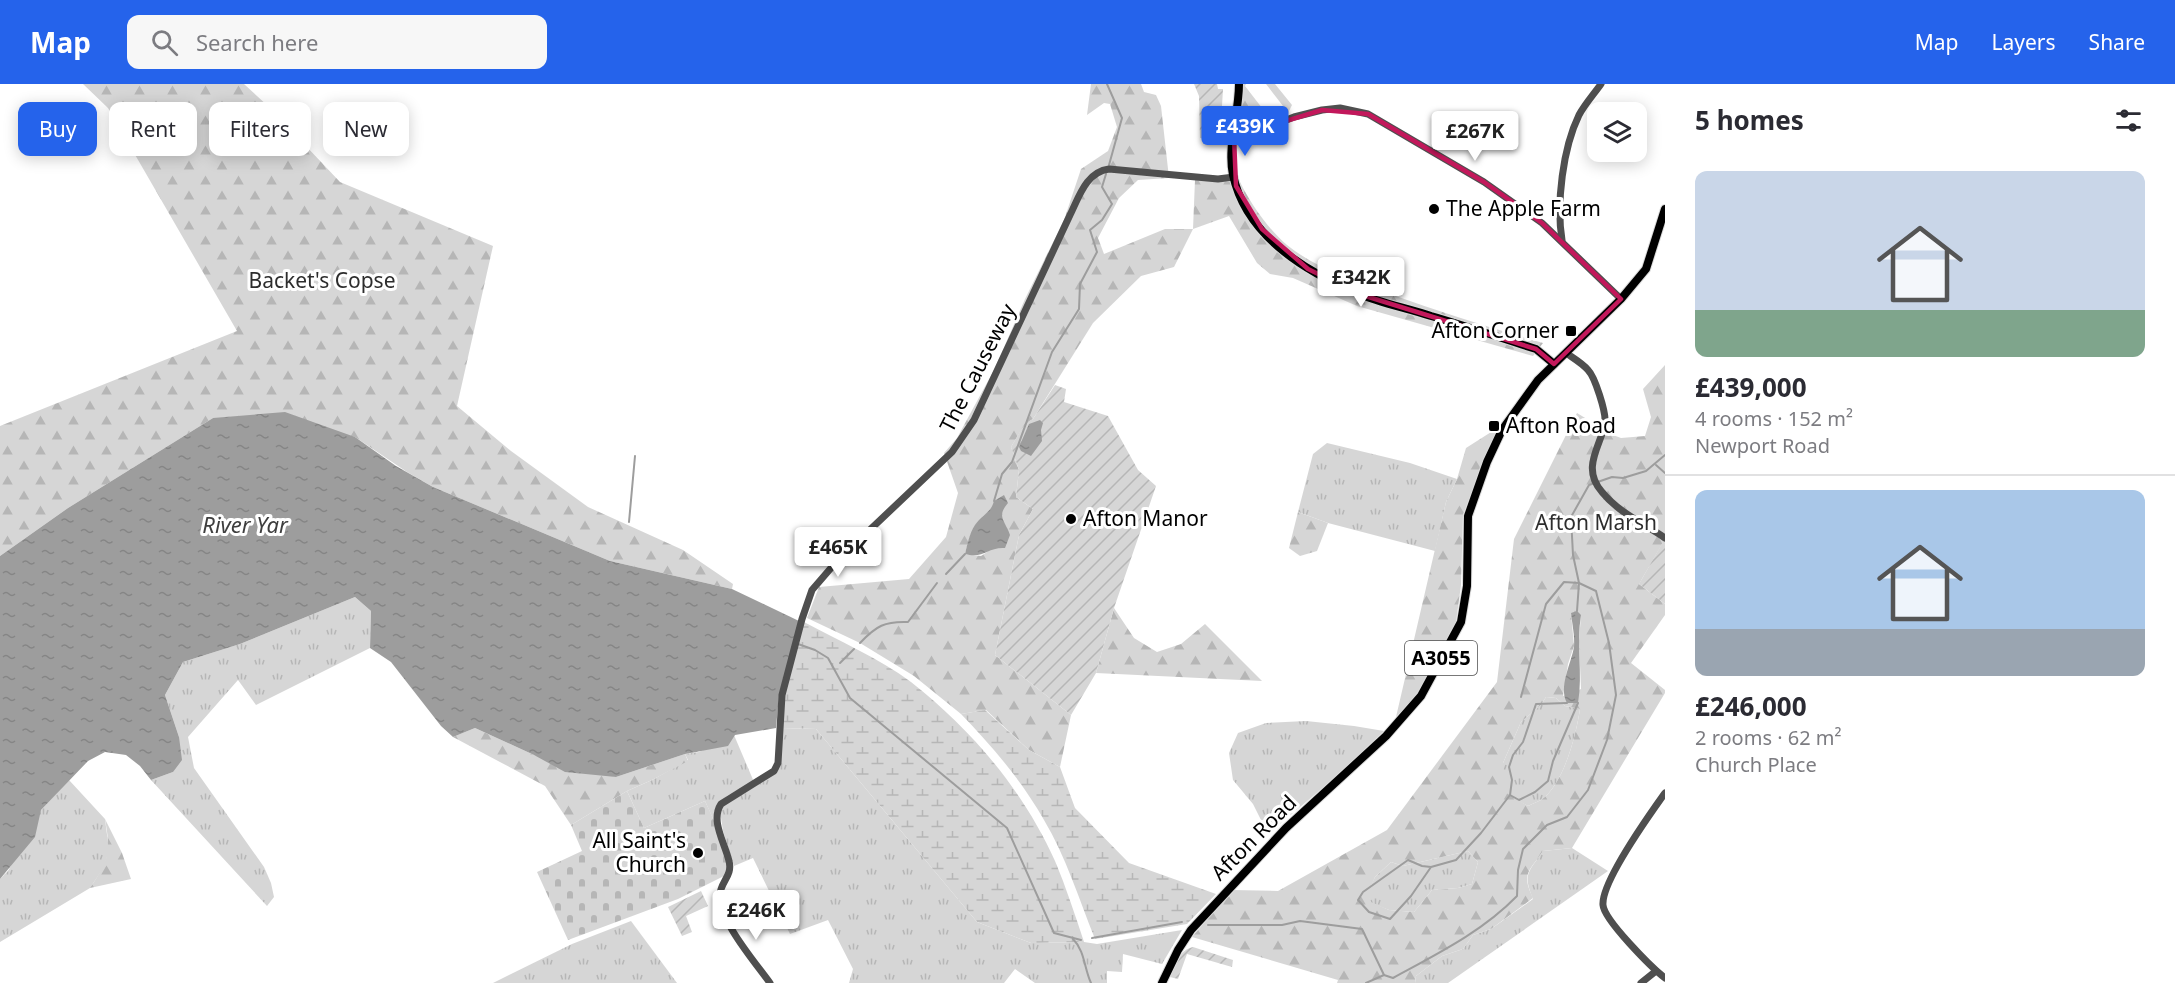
<!DOCTYPE html>
<html lang="en">
<head>
<meta charset="utf-8">
<style>
  :root { --surface:#fff; --page:#f7f7f7; --text:#2b2b33; --muted:#7c7c81; --line:#e1e1e2; --accent:#2563eb }
  body { margin:0; font-family:"Noto Sans",sans-serif; background:var(--page); color:var(--text); height:100vh; display:flex; flex-direction:column; font-size:22px; white-space:nowrap }
  * { box-sizing:border-box; margin:0 }
  p { font-size:20px; color:var(--muted) }
  .icon { flex:none; width:33px; height:33px; fill:none; stroke:currentColor; stroke-width:2; stroke-linecap:round; stroke-linejoin:round }
  .map { position:relative; flex:1; overflow:hidden }
  .details { display:flex; flex-direction:column; background:var(--surface); width:510px }
  .details>* { flex:none }
  .hud { position:absolute; left:18px; top:18px; width:570px; height:54px; display:flex; gap:12px }
  .buttons { position:absolute; left:1587px; top:18px; display:grid; gap:12px }
  .buttons a { display:grid; place-items:center; width:60px; height:60px; border-radius:12px; background:var(--surface); box-shadow:0 3px 15px #0003; font-size:30px }
  .price { position:absolute; translate:-50% -51px; padding:0 14px; border-radius:6px; background:#fff; color:#222; font-size:20px; line-height:39px; filter:drop-shadow(0 2px 3px #0008) }
  .price::after { content:''; position:absolute; left:50%; top:36px; width:18px; height:14px; margin-left:-9px; background:inherit; clip-path:polygon(0 0,100% 0,50% 100%) }
  .price.current { background:var(--accent); color:#fff }
  ul { padding:0; list-style:none }
  li { display:grid; align-content:center; gap:12px; height:318px; padding:0 30px }
  li+li { border-top:2px solid var(--line) }
  li span { display:grid; place-items:center; height:186px; border-radius:12px; color:#555 }
  li>.icon { margin-inline-start:auto }
  span .icon { width:108px; height:108px; fill:#fffc; stroke-width:1 }
  li b { font-size:26px }
  h2 { display:flex; justify-content:space-between; align-items:center; height:72px; padding:0 30px; font-size:26px }
  .pill { padding:0 21px; border-radius:12px; background:var(--surface); box-shadow:0 3px 15px #0003; font-size:21px; line-height:54px }
  .pill.current { background:var(--accent); color:#fff }
  header { display:flex; align-items:center; gap:36px; box-sizing:border-box; height:84px; padding:0 30px; background:var(--accent); color:#fff }
  header strong { font-size:28px }
  nav { display:flex; gap:33px; margin-inline-start:auto; font-size:21px }
  .search { width:420px; height:54px; background:var(--page); display:flex; align-items:center; gap:15px; box-sizing:border-box; padding:0 21px; border-radius:12px; color:var(--muted); font-size:22px }
  main { display:flex; flex:1; min-height:0 }
  .map>svg:first-child { display:block }
</style>
</head>
<body>
<header>
<strong>Map</strong>
<div class="search"><svg class="icon" aria-label="search" viewBox="0 0 24 24"><circle cx="10" cy="10" r="6"/><path d="M15 15l6 6"/></svg>Search here</div>
<nav><a>Map</a><a>Layers</a><a>Share</a></nav>
</header>
<main>
<div class="map">
<svg width="1665" height="899" viewBox="0 0 1665 899">
  <defs>
    <pattern id="grass-tufts" width="24" height="20" patternUnits="userSpaceOnUse" patternTransform="scale(1.5)"><rect width="24" height="20" fill="#d6d6d6"/><path d="M3 7l-1-3M5 7V3M7 7l1-3M15 17l-1-3M17 17v-4M19 17l1-3" fill="none" stroke="#b6b6b6"/></pattern>
    <pattern id="forest-firs" width="22" height="20" patternUnits="userSpaceOnUse" patternTransform="scale(1.5)"><rect width="22" height="20" fill="#d6d6d6"/><path d="M5 1l3.5 6h-7zM16 11l3.5 6h-7z" fill="#b6b6b6"/></pattern>
    <pattern id="wetland-marsh" width="20" height="14" patternUnits="userSpaceOnUse" patternTransform="scale(1.5)"><rect width="20" height="14" fill="#d6d6d6"/><path d="M1 5h8M5 5V1M11 12h8M15 12V8" fill="none" stroke="#b6b6b6"/></pattern>
    <pattern id="cemetery-stones" width="16" height="16" patternUnits="userSpaceOnUse" patternTransform="scale(1.5)"><rect width="16" height="16" fill="#d6d6d6"/><path d="M2 7V4a2 2 0 0 1 4 0v3zM10 15v-3a2 2 0 0 1 4 0v3z" fill="#b6b6b6"/></pattern>
    <pattern id="garden-furrows" width="10" height="10" patternUnits="userSpaceOnUse" patternTransform="scale(1.5)"><rect width="10" height="10" fill="#d6d6d6"/><path d="M-1 1l2-2M0 10L10 0M9 11l2-2" fill="none" stroke="#b6b6b6"/></pattern>
    <pattern id="water-ripples" width="26" height="14" patternUnits="userSpaceOnUse" patternTransform="scale(1.5)"><rect width="26" height="14" fill="#9d9d9d"/><path d="M2 4q2-2 4 0t4 0M15 11q2-2 4 0t4 0" fill="none" stroke="#858585"/></pattern>
  </defs>
  <rect width="100%" height="100%" fill="#fff"/>
  <!-- grass -->
  <g fill="url(#grass-tufts)">
    <polygon points="1327,359 1410,379 1457,395 1446,418 1435,467 1328,439 1298,428 1313,370"/>
    <polygon points="355,513 371,527 370,564 256,621 238,596 188,653 194,684 264,783 271,799 274,813 267,822 151,696 173,688 179,653 165,611 183,578 240,560"/>
    <path d="M 1546,613 L 1556,614 L 1565,622 L 1580,625 C 1576,651 1564,700 1541,716 C 1537,718 1532,720 1528,722 L 1503,708 L 1503,679 L 1521,638 L 1541,621 Z"/>
    <polygon points="1306,637 1354,642 1384,647 1338,691 1280,740 1261,736 1253,720 1233,696 1229,669 1238,649 1266,639"/>
    <polygon points="781,644 816,645 977,838 1031,859 1084,858 1097,860 1182,846 1162,880 1123,870 1122,888 1107,887 1107,899 1035,899 1015,885 1004,899 849,899 853,885 828,836 790,850 753,774 734,782 723,747 720,727 723,721 776,689"/>
    <path d="M 734,651 L 754,698 C 737,707 712,714 714,737 L 705,717 L 644,744 L 627,707 L 652,696 L 688,676 L 685,670 L 699,668 Z"/>
    <polygon points="69,696 105,735 109,766 104,783 90,804 0,858 0,795 8,787 41,726"/>
    <path d="M 1572,764 L 1608,787 L 1448,899 L 1415,899 L 1416,892 L 1442,872 L 1463,865 L 1473,851 L 1491,845 L 1533,815 C 1522,789 1529,788 1543,767 Z"/>
    <polygon points="1468,767 1478,778 1472,800 1458,804 1432,806 1414,828 1389,826 1371,819 1367,809 1375,793 1391,778 1403,782"/>
    <polygon points="631,837 677,899 493,899 572,860"/>
  </g>
  <!-- forest -->
  <g fill="url(#forest-firs)" fill-rule="evenodd">
    <polygon points="83,0 244,0 269,23 340,98 493,162 457,322 511,367 588,423 683,466 733,500 732,505 610,477 433,403 407,388 355,353 213,334 68,424 0,472 0,342 237,247 108,24"/>
    <path d="M 1091,0 L 1141,0 L 1144,8 L 1156,11 L 1161,22 L 1169,94 L 1138,96 L 1119,114 L 1098,154 L 1104,170 L 1165,145 L 1193,145 L 1195,96 L 1240,98 C 1250,119 1269,146 1287,161 C 1317,185 1354,197 1390,210 C 1440,228 1492,244 1543,259 L 1533,272 L 1357,222 L 1293,194 L 1270,190 L 1257,179 L 1229,132 L 1193,145 L 1174,183 L 1141,192 L 1093,239 L 1033,335 L 1025,340 L 1011,363 L 1019,386 L 1016,413 L 1033,425 L 1019,451 L 995,571 L 1071,631 L 1060,683 L 1029,666 L 986,626 L 961,630 L 914,592 L 860,559 L 807,534 L 819,503 L 909,495 L 946,453 L 958,409 L 944,369 L 957,354 L 995,284 L 1025,215 L 1064,136 L 1081,85 L 1108,67 L 1117,43 L 1110,20 L 1104,19 L 1087,31 ZM 1002,425 L 1001,434 L 1007,444 L 993,464 L 981,472 L 965,470 C 971,448 976,427 1002,425 Z"/>
    <polygon points="1242,0 1246,0 1245,2 1269,33 1283,22 1266,0 1275,0 1292,21 1288,29 1240,46"/>
    <path d="M 1665,281 L 1665,455 L 1639,500 L 1665,520 L 1665,531 L 1631,579 L 1665,606 L 1665,609 L 1572,764 L 1543,767 C 1529,788 1521,789 1533,814 L 1491,845 L 1473,851 L 1463,865 L 1442,872 L 1416,892 L 1415,899 L 1337,899 L 1338,896 L 1192,853 L 1232,806 L 1278,807 L 1387,746 L 1497,598 L 1514,455 L 1577,329 L 1613,351 L 1621,354 L 1645,352 L 1651,333 L 1643,305 ZM 1571,529 L 1581,531 L 1579,557 L 1581,605 L 1563,612 L 1568,580 L 1574,562 ZM 1546,613 L 1556,614 L 1565,622 L 1580,625 C 1576,651 1564,700 1541,716 C 1537,718 1532,720 1528,722 L 1503,707 L 1503,679 L 1521,638 L 1541,621 ZM 1468,767 L 1478,778 L 1472,800 L 1458,804 L 1432,806 L 1414,828 L 1389,826 L 1371,818 L 1368,809 L 1375,793 L 1391,778 L 1403,782 Z"/>
    <polygon points="1499,343 1484,376 1463,431 1461,501 1456,538 1419,609 1396,633 1446,418 1457,395 1466,364"/>
    <polygon points="1298,428 1328,439 1317,467 1300,472 1289,464"/>
    <polygon points="1114,524 1134,554 1157,568 1181,560 1205,540 1262,597 1096,589"/>
    <polygon points="475,644 534,671 616,693 685,670 688,677 652,696 627,707 571,741 545,702 453,653"/>
    <path d="M 105,735 L 122,769 L 131,795 L 90,804 C 109,776 111,768 105,735 Z"/>
  </g>
  <!-- wetland -->
  <g fill="url(#wetland-marsh)">
    <path d="M 804,538 C 839,557 879,574 911,598 C 972,646 1023,706 1055,777 C 1066,803 1075,831 1084,858 L 1031,859 L 977,838 L 816,645 L 782,644 L 784,611 Z"/>
    <path d="M 985,626 L 1029,666 L 1060,683 L 1075,724 L 1129,779 L 1216,810 L 1187,840 L 1095,855 C 1079,815 1066,773 1044,736 C 1022,697 992,662 961,630 Z"/>
  </g>
  <!-- cemetery -->
  <path fill="url(#cemetery-stones)" d="M 627,707 L 644,744 L 705,717 C 714,736 731,771 726,791 L 678,815 L 568,856 L 537,788 L 582,767 L 571,741 Z"/>
  <!-- garden -->
  <g fill="url(#garden-furrows)">
    <polygon points="1194,0 1217,0 1218,5 1223,5 1220,56 1200,54 1199,12"/>
    <polygon points="1055,301 1066,305 1064,318 1108,332 1138,386 1156,402 1114,524 1096,589 1071,631 995,571 1019,451 1033,425 1016,413 1019,386 1011,363 1025,339 1033,335"/>
    <polygon points="1664,456 1665,457 1665,520 1639,500"/>
    <polygon points="701,807 708,822 686,832 692,848 682,852 668,823"/>
    <path d="M 1193,863 L 1233,876 L 1232,883 L 1187,870 L 1178,895 L 1170,893 C 1175,881 1179,866 1193,863 Z"/>
  </g>
  <!-- water -->
  <g fill="url(#water-ripples)">
    <polygon points="285,328 355,353 396,382 433,403 610,477 732,505 799,537 779,611 776,644 735,651 728,662 685,670 616,693 565,688 534,671 475,644 453,653 441,642 391,578 370,564 371,527 355,513 240,560 183,578 165,611 179,653 182,676 173,688 151,696 140,682 126,671 105,668 88,677 41,726 35,753 0,795 0,472 68,424 213,334"/>
    <polygon points="1040,336 1043,339 1041,346 1042,357 1031,372 1021,367 1019,363 1029,340"/>
    <path d="M 1004,411 L 1008,419 C 996,433 1005,436 1010,451 L 1005,464 C 987,463 984,475 965,470 C 968,458 970,446 978,437 C 985,429 991,428 994,417 Z"/>
    <path d="M 1577,527 L 1581,531 C 1576,560 1583,590 1578,619 L 1567,619 C 1558,603 1571,580 1574,563 C 1575,552 1572,539 1571,529 Z"/>
  </g>
  <g fill="none" stroke-linecap="round" stroke-linejoin="round">
    <!-- stream -->
    <g stroke="#9d9d9d" stroke-width="2">
      <polyline points="1107,0 1122,34 1109,81"/>
      <polyline points="1656,381 1665,389"/>
      <polyline points="994,417 1002,390 1012,378 1052,268 1079,225 1080,200 1097,168 1090,146 1102,136 1112,120 1102,103 1106,90"/>
      <polyline points="629,438 635,372"/>
      <polyline points="946,490 965,470"/>
      <polyline points="1577,527 1579,499 1573,471 1571,433 1589,401 1612,393 1623,394 1646,387 1665,371"/>
      <path d="M 860,559 C 876,542 885,537 908,538 L 937,499"/>
      <polyline points="798,560 815,566 828,574 850,614 1007,744 1054,849 1081,856"/>
      <polyline points="840,579 854,565"/>
      <polyline points="1510,711 1519,716 1535,708 1548,697 1553,677 1578,619"/>
      <polyline points="1431,783 1422,782 1408,776 1363,808 1358,816 1369,828 1390,835 1411,812 1431,783 1456,776 1481,749 1510,711 1512,696 1509,683 1513,671 1523,658 1536,620 1567,619"/>
      <path d="M 1208,841 L 1282,841 L 1300,837 L 1362,845 L 1384,891 L 1393,894 C 1437,870 1482,848 1517,812 L 1518,786 L 1523,765 L 1547,741 L 1567,733 L 1588,706 L 1607,656 L 1616,611 L 1609,559 L 1596,507 L 1579,499 L 1564,498 L 1546,520 L 1521,613"/>
      <polyline points="1092,854 1182,838"/>
      <path d="M 1073,855 C 1085,867 1084,884 1091,899"/>
      <polyline points="1366,899 1384,891"/>
    </g>
    <defs>
      <g id="major">
        <path d="M 1239,0 C 1239,30 1227,62 1233,91 C 1246,151 1304,187 1357,209 C 1380,219 1407,224 1431,232 C 1466,242 1501,254 1536,265 L 1554,280"/>
        <polyline points="1162,899 1178,866 1191,846 1286,744 1386,652 1421,612 1461,538 1467,502 1468,432 1487,378 1502,346 1538,296 1621,215 1646,185 1665,125"/>
      </g>
    </defs>
    <!-- major casing -->
    <use href="#major" stroke="#dbdbdb" stroke-width="10"/>
    <!-- minor -->
    <g stroke="#4f4f4f" stroke-width="7">
      <polyline points="1234,53 1242,53 1294,33 1322,26 1340,24 1368,30 1484,98 1542,139 1621,215"/>
      <path d="M 1562,156 C 1556,119 1563,64 1579,31 C 1585,20 1594,10 1601,0"/>
      <path d="M 1566,269 C 1573,274 1582,279 1588,286 C 1595,293 1606,328 1605,338 C 1602,361 1580,383 1602,408 C 1619,429 1643,439 1665,454"/>
      <path d="M 1665,709 C 1650,730 1601,798 1603,821 C 1604,836 1652,884 1665,894"/>
      <path d="M 770,899 C 755,878 719,837 720,811 C 720,798 733,792 729,777 C 725,759 710,737 721,720 L 774,687 L 778,679 L 782,611 L 802,535 L 812,506 L 837,477 L 952,368 L 974,336 L 1070,131 C 1079,113 1086,88 1109,85 L 1218,95 L 1234,93"/>
      <polyline points="1641,899 1656,887"/>
    </g>
    <!-- major -->
    <use href="#major" stroke="#000" stroke-width="8"/>
  </g>
  <!-- marked area -->
  <path fill="none" stroke="#c2185b" stroke-width="4.5" stroke-linejoin="round" d="M 1322,26 L 1368,30 L 1484,98 L 1542,139 L 1621,215 L 1554,280 L 1536,265 L 1359,210 L 1308,185 L 1262,145 L 1236,102 L 1234,53 Z"/>
  <!-- markers -->
  <g fill="#000" stroke="#fff" stroke-width="2">
    <circle cx="1434" cy="125" r="6"/>
    <rect x="1565" y="241" width="12" height="12" rx="3"/>
    <rect x="1488" y="336" width="12" height="12" rx="3"/>
    <circle cx="1071" cy="435" r="6"/>
    <circle cx="698" cy="769" r="6"/>
  </g>
  <g text-anchor="middle" stroke-width="6" stroke-linejoin="round" paint-order="stroke">
    <!-- shield labels -->
    <rect fill="#fff" stroke="#4c4c4c" stroke-width="1.5" x="1405" y="557" width="72" height="34" rx="4.5"/>
    <g font-size="20" font-weight="bold" fill="#000">
      <text x="1441" y="581">A3055</text>
    </g>
    <!-- poi labels -->
    <g font-size="21" fill="#000" stroke="#fff" text-anchor="start">
      <text x="1446" y="132">The Apple Farm</text>
      <text x="1559" y="254" text-anchor="end">Afton Corner</text>
      <text x="1506" y="349">Afton Road</text>
      <text x="1083" y="442">Afton Manor</text>
      <text x="686" y="764" text-anchor="end">All Saint's<tspan x="686" dy="24">Church</tspan></text>
    </g>
    <!-- park labels -->
    <g font-size="21" fill="#2d2d2d" stroke="#fff">
      <text x="322" y="204">Backet's Copse</text>
      <text x="1596" y="446">Afton Marsh</text>
    </g>
    <!-- street labels -->
    <g font-size="21" fill="#000" stroke="#fff">
      <text transform="translate(978 284) rotate(-63)" y="7">The Causeway</text>
      <text transform="translate(1254 754) rotate(-45)" y="7">Afton Road</text>
    </g>
    <!-- water labels -->
    <g font-size="22" font-style="italic" fill="#3e3e3e" stroke="#fff">
      <text x="245" y="449">River Yar</text>
    </g>
  </g>
</svg>
<div class="buttons">
<a><svg class="icon" aria-label="layers" viewBox="0 0 24 24"><path d="M12 4l9 5-9 5-9-5zM3 14l9 5 9-5"/></svg></a>
</div>
<b class="price current" style="left:1245px;top:73px">£439K</b>
<b class="price" style="left:1475px;top:78px">£267K</b>
<b class="price" style="left:1361px;top:224px">£342K</b>
<b class="price" style="left:838px;top:494px">£465K</b>
<b class="price" style="left:756px;top:857px">£246K</b>
<div class="hud">
<a class="pill current">Buy</a>
<a class="pill">Rent</a>
<a class="pill">Filters</a>
<a class="pill">New</a>
</div>
</div>
<section class="details">
<h2>5 homes<svg class="icon" aria-label="filters" viewBox="0 0 24 24"><path d="M4 7h16M4 17h16"/><circle cx="9" cy="7" r="2"/><circle cx="15" cy="17" r="2"/></svg></h2>
<ul>
<li><span style="background:linear-gradient(#c9d6e8 75%,#7fa58c 0)"><svg class="icon" aria-label="home" viewBox="0 0 24 24"><path d="M3 11l9-7 9 7M6 9v11h12V9"/></svg></span><div><b>£439,000</b><p>4 rooms · 152 m²</p><p>Newport Road</p></div></li>
<li><span style="background:linear-gradient(#a9c7e8 75%,#9aa5b1 0)"><svg class="icon" aria-label="home" viewBox="0 0 24 24"><path d="M3 11l9-7 9 7M6 9v11h12V9"/></svg></span><div><b>£246,000</b><p>2 rooms · 62 m²</p><p>Church Place</p></div></li>
</ul>
</section>
</main>
</body>
</html>
